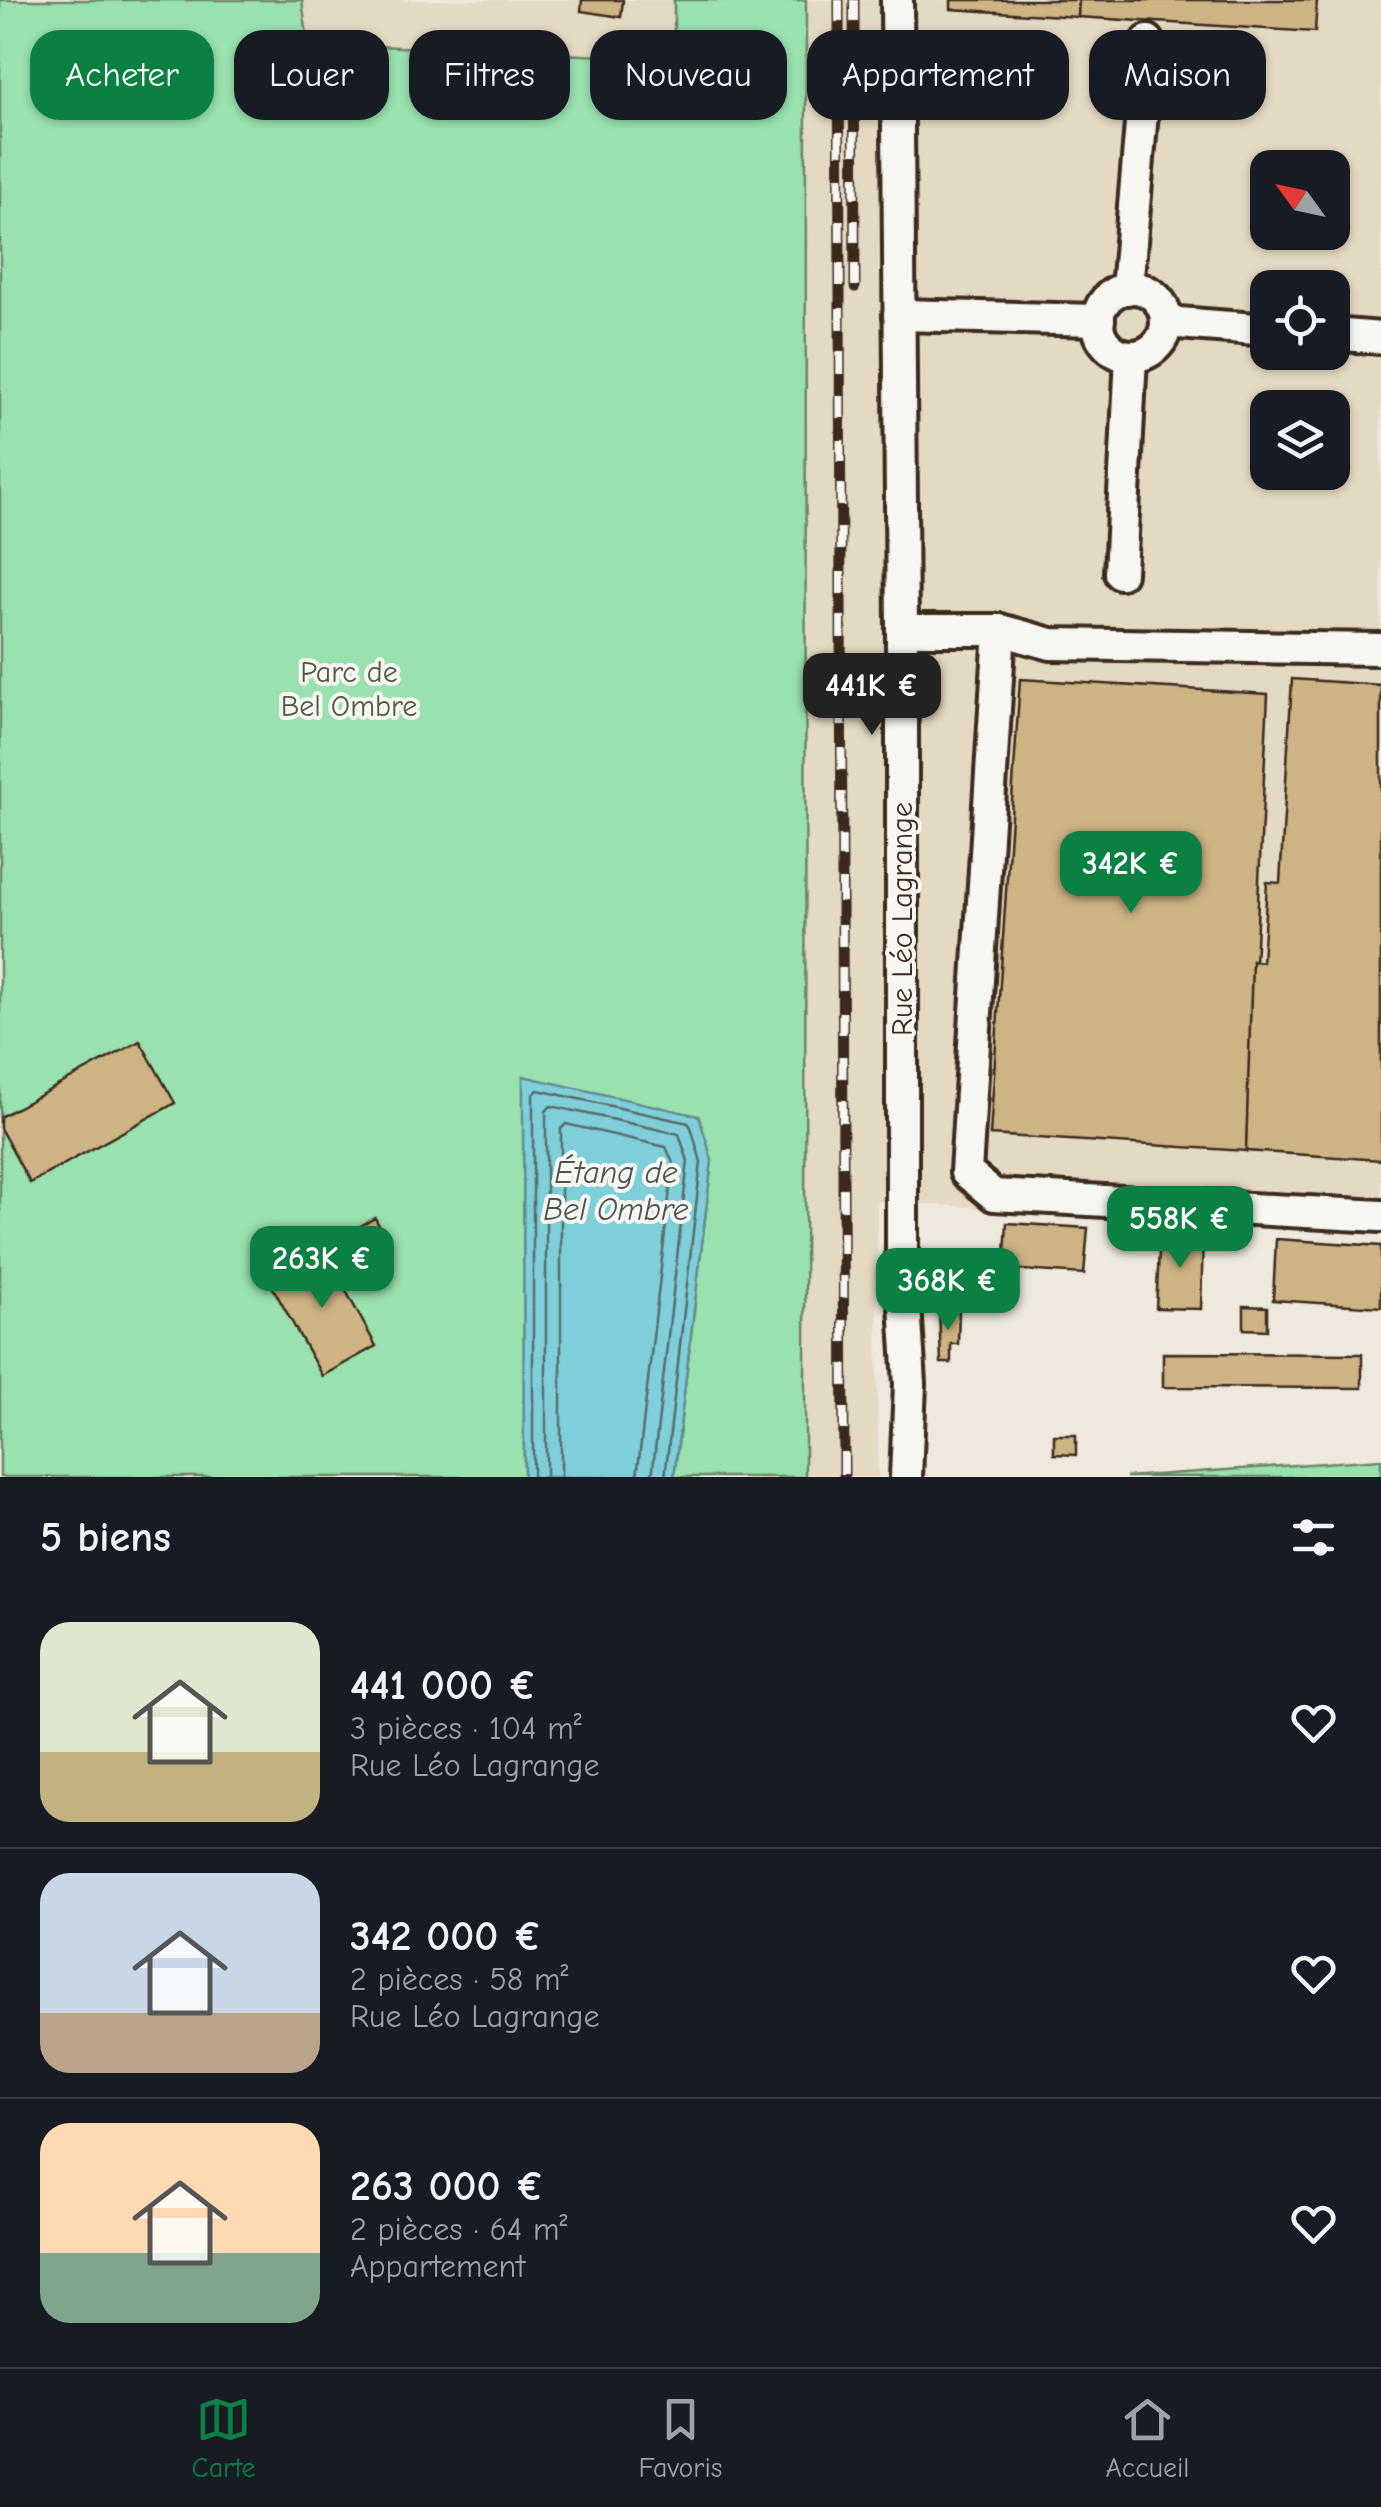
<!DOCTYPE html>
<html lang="fr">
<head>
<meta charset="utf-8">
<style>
  :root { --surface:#171b24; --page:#20242c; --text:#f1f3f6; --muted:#9ea1a6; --line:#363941; --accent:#0b8043 }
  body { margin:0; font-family:"Comic Neue",sans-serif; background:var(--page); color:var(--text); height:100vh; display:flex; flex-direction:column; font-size:38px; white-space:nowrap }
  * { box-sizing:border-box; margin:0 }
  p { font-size:32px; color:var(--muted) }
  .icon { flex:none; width:55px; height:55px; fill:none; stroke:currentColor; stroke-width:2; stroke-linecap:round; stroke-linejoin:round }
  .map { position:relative; height:1477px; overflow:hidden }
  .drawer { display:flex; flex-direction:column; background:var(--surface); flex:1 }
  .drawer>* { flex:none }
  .banner { position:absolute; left:30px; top:30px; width:1322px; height:90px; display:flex; gap:20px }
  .needle { width:65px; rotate:303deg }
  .fabs { position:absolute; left:1250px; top:150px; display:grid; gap:20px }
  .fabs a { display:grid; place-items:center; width:100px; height:100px; border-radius:20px; background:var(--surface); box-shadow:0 2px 8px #0004; font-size:50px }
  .price { position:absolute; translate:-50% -85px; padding:0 22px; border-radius:20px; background:var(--accent); color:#fff; font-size:32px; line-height:65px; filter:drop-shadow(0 2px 5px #0008) }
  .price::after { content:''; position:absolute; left:50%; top:60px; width:30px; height:22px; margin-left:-15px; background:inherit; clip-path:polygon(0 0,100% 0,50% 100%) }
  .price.on { background:#222; color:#fff }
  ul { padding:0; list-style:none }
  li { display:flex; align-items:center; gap:30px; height:250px; padding:0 40px }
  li+li { border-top:2px solid var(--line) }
  li span { display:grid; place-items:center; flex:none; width:280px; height:200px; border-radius:30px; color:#555 }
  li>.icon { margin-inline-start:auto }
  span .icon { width:120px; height:120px; fill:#fffc; stroke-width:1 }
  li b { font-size:42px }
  h2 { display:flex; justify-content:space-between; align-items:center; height:120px; padding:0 40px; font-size:42px }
  .chip { padding:0 35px; border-radius:30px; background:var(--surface); box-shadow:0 2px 8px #0004; font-size:35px; line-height:90px }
  .chip.on { background:var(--accent); color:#fff }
  .tab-bar { display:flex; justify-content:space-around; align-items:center; height:140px; border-top:2px solid var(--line); background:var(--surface); font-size:28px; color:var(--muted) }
  .tab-bar a { display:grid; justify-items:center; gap:5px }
  .tab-bar .on { color:var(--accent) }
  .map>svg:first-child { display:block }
</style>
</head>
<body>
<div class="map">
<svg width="1381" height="1477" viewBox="0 0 1381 1477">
  <rect width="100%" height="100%" fill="#eee9dc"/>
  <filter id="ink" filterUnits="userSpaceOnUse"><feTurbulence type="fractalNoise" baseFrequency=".01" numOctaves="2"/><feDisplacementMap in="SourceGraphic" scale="20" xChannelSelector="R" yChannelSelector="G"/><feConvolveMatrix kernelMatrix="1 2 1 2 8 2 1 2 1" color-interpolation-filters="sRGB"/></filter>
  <g filter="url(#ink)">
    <!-- built -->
    <g fill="#e4d9c2" fill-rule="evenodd">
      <polygon points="302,0 674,0 675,59 307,43"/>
      <path d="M 806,0 L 1381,0 L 1381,1233 L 877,1201 L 878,1477 L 805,1477 ZM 1268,168 L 1332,168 L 1332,232 L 1268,232 ZM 1268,288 L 1332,288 L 1332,352 L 1268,352 ZM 1268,408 L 1332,408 L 1332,472 L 1268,472 Z"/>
    </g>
    <!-- green -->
    <g fill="#99e1af" stroke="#6a8666" stroke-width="2.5">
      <polygon points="0,0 302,0 308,43 674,59 674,0 806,0 805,1477 674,1477 712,1160 523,1077 524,1477 0,1477"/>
      <polygon points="1381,1459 1381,1477 1126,1477"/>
    </g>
    <!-- water -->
    <polygon fill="#7fcfdb" stroke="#648d8f" stroke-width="2.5" points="523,1076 699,1116 712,1160 674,1477 524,1477"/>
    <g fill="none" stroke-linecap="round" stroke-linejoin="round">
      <!-- shore -->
      <g stroke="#566c6a" stroke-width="2.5">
        <polyline points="533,1477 533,1095 538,1090 688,1123 691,1127 701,1162 665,1477"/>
        <polyline points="546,1477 546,1111 551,1106 679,1134 688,1161 652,1477"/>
        <polyline points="561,1477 561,1129 566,1124 666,1147 673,1163 637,1477"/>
      </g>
    </g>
    <!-- building -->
    <g fill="#ceb384" stroke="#3b2a1e" stroke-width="2.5">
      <polygon points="582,0 623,0 621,17 581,11"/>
      <polygon points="951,0 1079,0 1078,17 951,9"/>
      <polygon points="1079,0 1317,0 1315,32 1078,17"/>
      <polygon points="1020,679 1268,694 1246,1151 990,1135"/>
      <polygon points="1292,679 1381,685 1381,1160 1246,1151 1252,961 1262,962 1267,882 1280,883"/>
      <polygon points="140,1041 175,1103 30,1183 0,1128 0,1117"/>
      <polygon points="375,1218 390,1246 350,1268 335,1240"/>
      <polygon points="1007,1223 1088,1228 1084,1274 1004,1269"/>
      <polygon points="1160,1232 1203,1235 1201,1309 1156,1308"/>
      <polygon points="1276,1239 1381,1246 1381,1307 1273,1300"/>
      <polygon points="322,1247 376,1346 322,1376 267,1277"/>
      <polygon points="1244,1306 1267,1307 1267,1330 1244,1329"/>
      <polygon points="959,1309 958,1344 951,1344 951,1363 941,1363 939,1310"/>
      <polygon points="1163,1353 1362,1354 1362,1388 1163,1387"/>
      <polygon points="1054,1435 1076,1435 1076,1455 1054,1454"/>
    </g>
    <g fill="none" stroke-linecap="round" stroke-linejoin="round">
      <defs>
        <g id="minor">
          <polyline points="897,0 902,630 902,1257 910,1384 906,1477"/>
          <circle cx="1132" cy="322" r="34"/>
          <polyline points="1127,289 1148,41"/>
          <polyline points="899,315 1099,320"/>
          <polyline points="1166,322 1268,330"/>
          <polyline points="1332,334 1381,338"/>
          <polyline points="1120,573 1131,356"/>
          <polyline points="902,630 1000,630 1051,644 1381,649"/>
          <polyline points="1000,630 966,1172 994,1195 1381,1216"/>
        </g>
      </defs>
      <!-- minor casing -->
      <use href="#minor" stroke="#3b2a1e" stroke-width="38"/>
      <!-- minor -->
      <use href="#minor" stroke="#f6f6f2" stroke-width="30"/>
      <defs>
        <g id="rail">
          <polyline points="839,0 844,1477"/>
          <polyline points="854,0 855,287"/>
        </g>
      </defs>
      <!-- rail casing -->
      <use href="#rail" stroke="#3b2a1e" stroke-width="11"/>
      <!-- rail -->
      <use href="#rail" stroke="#f6f6f2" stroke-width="8" stroke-dasharray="22" stroke-linecap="butt"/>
    </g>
  </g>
  <g text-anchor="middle" stroke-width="8" stroke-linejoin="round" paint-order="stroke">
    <!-- park labels -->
    <g font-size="30" fill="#525842" stroke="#f6f6f2">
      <text x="349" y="682">Parc de<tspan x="349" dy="34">Bel Ombre</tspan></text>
    </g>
    <!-- street labels -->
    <g font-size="30" fill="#3b2a1e" stroke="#f6f6f2">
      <text transform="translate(902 919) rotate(-90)" y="10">Rue Léo Lagrange</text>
    </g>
    <!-- water labels -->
    <g font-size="32" font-style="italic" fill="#4c534d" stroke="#f6f6f2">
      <text x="616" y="1183">Étang de<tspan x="616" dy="37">Bel Ombre</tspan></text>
    </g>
  </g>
</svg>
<div class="fabs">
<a><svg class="needle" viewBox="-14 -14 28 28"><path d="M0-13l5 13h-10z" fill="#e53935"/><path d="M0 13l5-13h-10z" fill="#9ea1a6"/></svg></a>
<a><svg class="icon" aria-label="locate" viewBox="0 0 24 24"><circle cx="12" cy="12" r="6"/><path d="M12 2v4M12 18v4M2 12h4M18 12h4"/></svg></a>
<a><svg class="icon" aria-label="layers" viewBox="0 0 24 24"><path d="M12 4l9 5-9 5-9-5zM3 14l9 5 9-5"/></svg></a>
</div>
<b class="price on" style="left:872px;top:738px">441K €</b>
<b class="price" style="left:1131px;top:916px">342K €</b>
<b class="price" style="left:1180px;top:1271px">558K €</b>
<b class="price" style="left:322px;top:1311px">263K €</b>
<b class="price" style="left:948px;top:1333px">368K €</b>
<div class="banner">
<a class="chip on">Acheter</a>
<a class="chip">Louer</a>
<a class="chip">Filtres</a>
<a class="chip">Nouveau</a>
<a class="chip">Appartement</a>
<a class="chip">Maison</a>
</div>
</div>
<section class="drawer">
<h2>5 biens<svg class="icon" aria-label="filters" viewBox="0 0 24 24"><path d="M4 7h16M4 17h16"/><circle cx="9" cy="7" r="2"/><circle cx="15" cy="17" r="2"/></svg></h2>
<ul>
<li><span style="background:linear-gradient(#dfe7d0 65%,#c2b280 0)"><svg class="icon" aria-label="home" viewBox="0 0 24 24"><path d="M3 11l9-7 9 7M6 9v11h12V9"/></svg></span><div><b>441 000 €</b><p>3 pièces · 104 m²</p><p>Rue Léo Lagrange</p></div><svg class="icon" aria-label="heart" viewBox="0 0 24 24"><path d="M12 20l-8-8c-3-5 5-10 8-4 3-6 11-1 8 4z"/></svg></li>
<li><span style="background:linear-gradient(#c9d6e8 70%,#b9a48a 0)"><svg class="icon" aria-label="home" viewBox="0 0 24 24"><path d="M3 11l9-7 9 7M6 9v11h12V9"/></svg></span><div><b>342 000 €</b><p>2 pièces · 58 m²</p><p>Rue Léo Lagrange</p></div><svg class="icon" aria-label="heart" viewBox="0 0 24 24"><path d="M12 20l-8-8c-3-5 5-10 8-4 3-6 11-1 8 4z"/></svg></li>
<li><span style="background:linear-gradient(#ffd9b3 65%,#7fa58c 0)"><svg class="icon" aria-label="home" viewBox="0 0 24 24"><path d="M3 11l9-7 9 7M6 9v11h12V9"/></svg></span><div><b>263 000 €</b><p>2 pièces · 64 m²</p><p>Appartement</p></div><svg class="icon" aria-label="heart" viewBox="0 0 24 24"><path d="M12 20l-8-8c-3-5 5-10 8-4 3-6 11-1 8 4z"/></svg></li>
</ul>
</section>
<nav class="tab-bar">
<a class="on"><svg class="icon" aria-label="map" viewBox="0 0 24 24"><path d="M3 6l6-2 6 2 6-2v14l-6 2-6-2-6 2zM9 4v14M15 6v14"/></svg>Carte</a>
<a><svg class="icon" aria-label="saved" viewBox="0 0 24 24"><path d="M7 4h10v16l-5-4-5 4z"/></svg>Favoris</a>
<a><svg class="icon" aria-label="home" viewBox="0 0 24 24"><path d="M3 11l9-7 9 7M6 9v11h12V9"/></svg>Accueil</a>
</nav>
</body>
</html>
